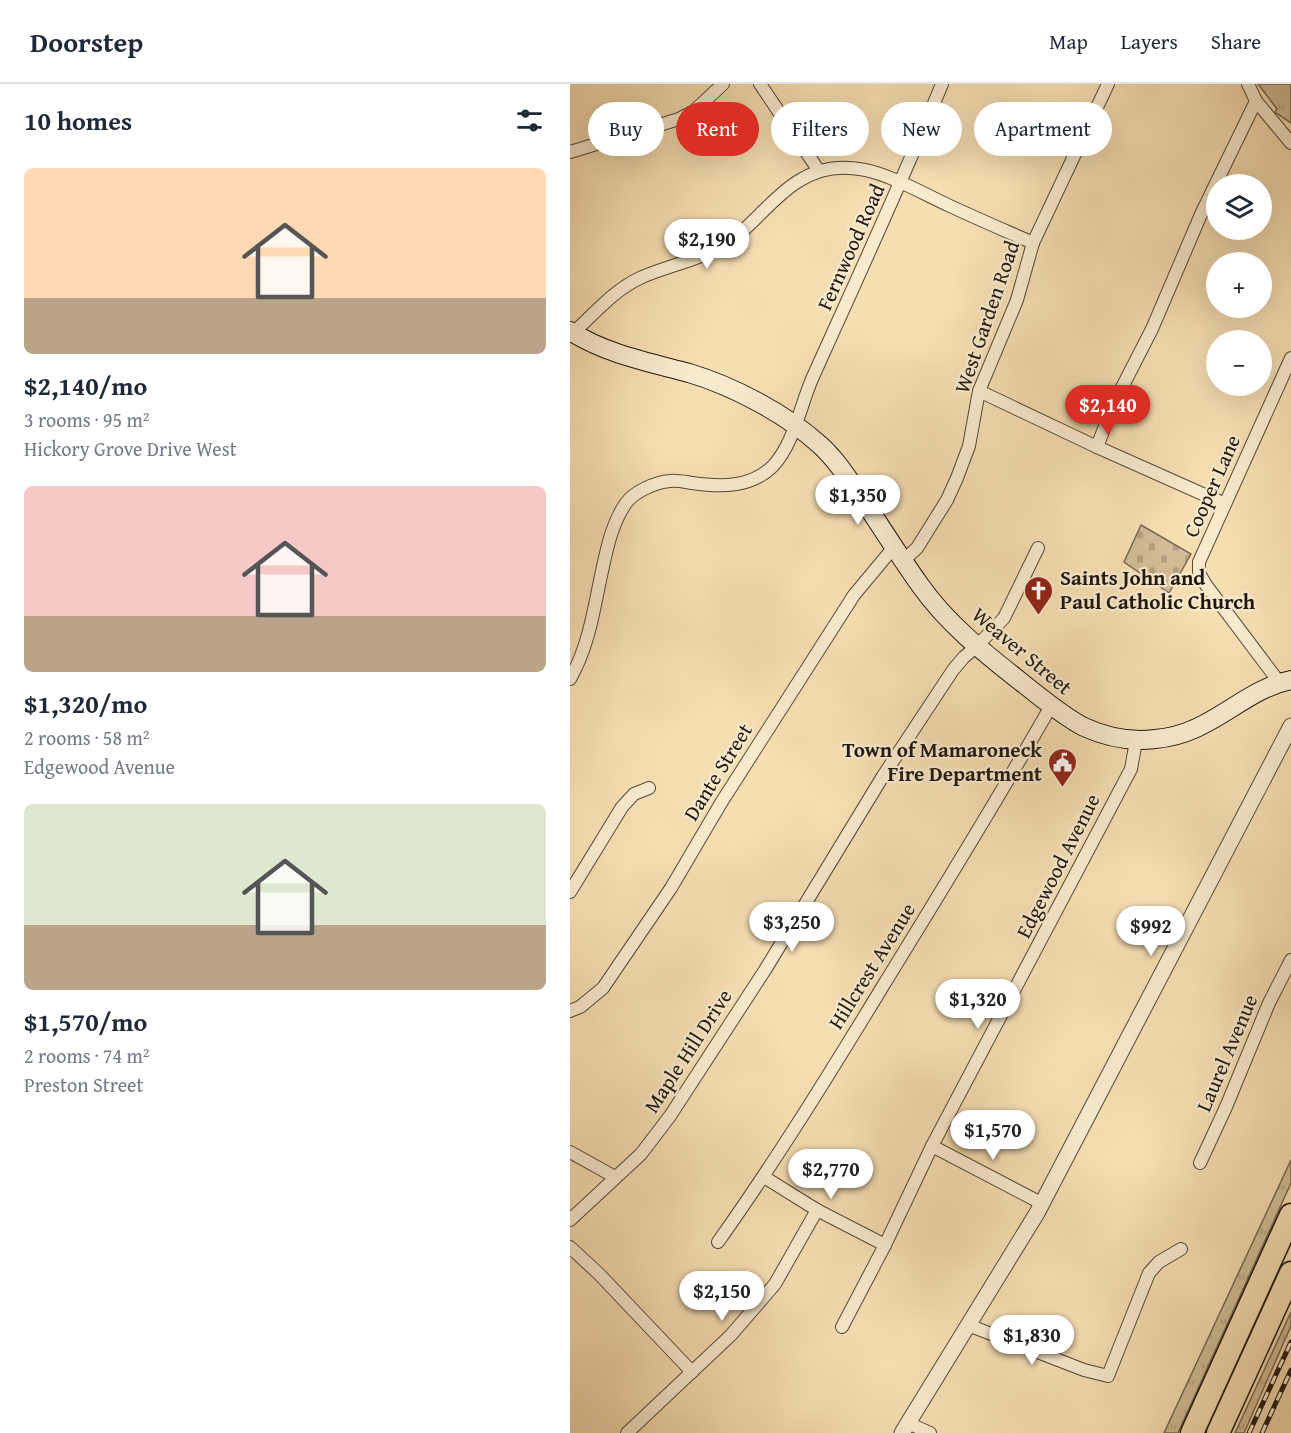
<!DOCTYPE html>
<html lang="en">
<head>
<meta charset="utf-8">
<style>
  :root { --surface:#fff; --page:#f6f6f7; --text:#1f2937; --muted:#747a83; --line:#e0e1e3; --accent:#d93025 }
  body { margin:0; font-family:"Gentium Book Plus",serif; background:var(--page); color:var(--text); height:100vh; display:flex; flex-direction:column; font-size:22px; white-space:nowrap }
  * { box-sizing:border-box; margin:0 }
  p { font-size:20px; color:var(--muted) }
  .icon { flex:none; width:33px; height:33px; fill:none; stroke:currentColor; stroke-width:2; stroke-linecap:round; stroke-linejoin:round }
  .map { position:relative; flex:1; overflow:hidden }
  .drawer { display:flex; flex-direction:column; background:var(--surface); width:570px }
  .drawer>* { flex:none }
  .top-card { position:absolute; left:18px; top:18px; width:570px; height:54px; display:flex; gap:12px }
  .controls { position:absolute; left:636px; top:90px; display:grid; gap:12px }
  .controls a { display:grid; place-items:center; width:66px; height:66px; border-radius:50%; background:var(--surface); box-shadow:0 6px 24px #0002; font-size:30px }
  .price { position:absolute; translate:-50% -51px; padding:0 14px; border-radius:21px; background:#fff; color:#222; font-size:20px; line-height:39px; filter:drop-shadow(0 2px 3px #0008) }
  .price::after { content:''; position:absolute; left:50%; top:36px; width:18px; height:14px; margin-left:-9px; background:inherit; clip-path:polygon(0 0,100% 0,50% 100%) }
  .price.current { background:var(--accent); color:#fff }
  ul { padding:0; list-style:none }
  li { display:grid; align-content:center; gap:12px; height:318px; padding:0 24px }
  li span { display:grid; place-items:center; height:186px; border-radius:9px; color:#555 }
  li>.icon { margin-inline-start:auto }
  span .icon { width:108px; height:108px; fill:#fffc; stroke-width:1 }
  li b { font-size:26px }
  h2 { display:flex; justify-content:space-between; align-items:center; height:72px; padding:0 24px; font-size:26px }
  .pill { padding:0 21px; border-radius:27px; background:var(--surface); box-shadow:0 6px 24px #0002; font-size:21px; line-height:54px }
  .pill.current { background:var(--accent); color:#fff }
  header { display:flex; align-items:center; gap:36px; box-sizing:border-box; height:84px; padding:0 30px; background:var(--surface); border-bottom:2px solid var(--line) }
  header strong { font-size:28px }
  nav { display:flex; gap:33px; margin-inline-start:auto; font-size:21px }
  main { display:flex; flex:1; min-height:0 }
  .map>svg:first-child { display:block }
</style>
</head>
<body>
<header>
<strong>Doorstep</strong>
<nav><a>Map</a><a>Layers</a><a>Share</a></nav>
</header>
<main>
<section class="drawer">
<h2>10 homes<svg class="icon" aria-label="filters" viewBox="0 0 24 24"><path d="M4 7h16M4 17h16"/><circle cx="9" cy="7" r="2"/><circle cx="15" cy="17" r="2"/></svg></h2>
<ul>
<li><span style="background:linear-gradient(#ffd9b3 70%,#b9a48a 0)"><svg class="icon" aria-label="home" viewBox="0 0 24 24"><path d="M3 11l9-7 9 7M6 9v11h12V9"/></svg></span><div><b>$2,140/mo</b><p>3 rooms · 95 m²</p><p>Hickory Grove Drive West</p></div></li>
<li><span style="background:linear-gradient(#f6c9c9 70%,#b9a48a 0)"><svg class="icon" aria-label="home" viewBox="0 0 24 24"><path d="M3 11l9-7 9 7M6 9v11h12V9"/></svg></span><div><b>$1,320/mo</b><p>2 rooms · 58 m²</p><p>Edgewood Avenue</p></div></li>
<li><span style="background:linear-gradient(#dfe7d0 65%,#b9a48a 0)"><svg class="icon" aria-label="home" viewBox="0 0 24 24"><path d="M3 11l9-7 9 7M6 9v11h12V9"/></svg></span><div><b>$1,570/mo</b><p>2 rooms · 74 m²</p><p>Preston Street</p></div></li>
</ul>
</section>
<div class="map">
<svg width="721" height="1349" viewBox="0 0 721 1349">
  <defs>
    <pattern id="grass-tufts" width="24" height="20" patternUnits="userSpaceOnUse" patternTransform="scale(1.5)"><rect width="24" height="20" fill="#d1bc97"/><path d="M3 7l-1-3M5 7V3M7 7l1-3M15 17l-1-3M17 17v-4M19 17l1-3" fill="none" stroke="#b3a181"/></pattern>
    <pattern id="cemetery-stones" width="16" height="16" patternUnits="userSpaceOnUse" patternTransform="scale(1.5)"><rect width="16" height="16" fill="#d1bc97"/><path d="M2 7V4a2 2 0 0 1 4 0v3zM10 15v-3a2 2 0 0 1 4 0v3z" fill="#b3a181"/></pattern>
  </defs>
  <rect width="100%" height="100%" fill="#f6deb3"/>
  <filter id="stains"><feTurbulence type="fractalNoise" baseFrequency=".00333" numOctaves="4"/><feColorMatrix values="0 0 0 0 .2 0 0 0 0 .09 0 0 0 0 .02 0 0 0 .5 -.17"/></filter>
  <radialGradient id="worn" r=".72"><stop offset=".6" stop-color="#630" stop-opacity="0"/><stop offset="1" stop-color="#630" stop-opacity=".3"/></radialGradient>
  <!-- grass -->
  <g fill="url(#grass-tufts)" stroke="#786a53" stroke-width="1.5">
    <polygon points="688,0 721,0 721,39 705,28 707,25"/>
    <polygon points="721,1076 721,1099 608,1349 594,1349"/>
    <polygon points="721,1228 721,1242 674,1349 665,1349"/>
  </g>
  <!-- cemetery -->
  <polygon fill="url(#cemetery-stones)" stroke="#786a53" stroke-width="1.5" points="571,441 621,470 599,509 554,478"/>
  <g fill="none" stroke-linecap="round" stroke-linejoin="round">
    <defs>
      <g id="minor">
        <polyline points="190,0 249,87"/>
        <polyline points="678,0 686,17 721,59"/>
        <polyline points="0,68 109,35 124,27 153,0"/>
        <path d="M 3,249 C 24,230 44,206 70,194 C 96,182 126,177 151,163 C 180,146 199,116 227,98 C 279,63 332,100 380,122 C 408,135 436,147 463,159"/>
        <polyline points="409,307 527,363 655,420"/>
        <polyline points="527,363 543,321 582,245 632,128 686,17"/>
        <polyline points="334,476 347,464 377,416 387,394 399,362 409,307 447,216 463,159 538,0"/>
        <path d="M 0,595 C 19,562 24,524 32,487 C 37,464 42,439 56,419 C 64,408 85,398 100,397 C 106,396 115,398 122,399 C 150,403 181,404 203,382 C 224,359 230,323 242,295 C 286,197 331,100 372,0"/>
        <polyline points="709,598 636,501 629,489 629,478 721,274"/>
        <polyline points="0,808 52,723 64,710 79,704"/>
        <polyline points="0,927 10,923 33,904 101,804 151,719 284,511 324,463"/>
        <polyline points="362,1062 471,1119"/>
        <polyline points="0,1068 45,1093"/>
        <polyline points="630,1079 656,1023 699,919 721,876"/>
        <polyline points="194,1093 247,1126 315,1161"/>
        <polyline points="0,1136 71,1070 100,1032 195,886 313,692 383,586 394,573 406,563 434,534 468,464"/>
        <path d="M 148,1158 C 207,1075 260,989 313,902 C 370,809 427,717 481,622"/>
        <polyline points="0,1163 30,1191 122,1288"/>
        <polyline points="398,1241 514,1286 538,1292 579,1189 589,1178 611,1165"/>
        <polyline points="272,1243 315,1161 362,1062 561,685 566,657"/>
        <polyline points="338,1339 360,1349"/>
        <polyline points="57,1349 161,1251 205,1200 247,1126"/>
      </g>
      <polyline id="tertiary" points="332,1349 467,1129 721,642"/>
      <path id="secondary" d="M 0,247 C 36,270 78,278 119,289 C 163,302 216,330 250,361 C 267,376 279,396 292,414 C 311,443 330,473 350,501 C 378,541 417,571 455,601 C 474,616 493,632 514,643 C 536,653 561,658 585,655 C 597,654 613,650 624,645 C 657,631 685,603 721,596"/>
      <g id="motorway">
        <polyline points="622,1349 721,1131"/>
        <polyline points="648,1349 721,1189"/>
      </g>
    </defs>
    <!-- minor casing -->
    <use href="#minor" stroke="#554938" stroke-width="14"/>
    <!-- tertiary casing -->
    <use href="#tertiary" stroke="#554938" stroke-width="17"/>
    <!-- secondary casing -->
    <use href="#secondary" stroke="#1f170f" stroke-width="20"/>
    <!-- motorway casing -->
    <use href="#motorway" stroke="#1f170f" stroke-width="25"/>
    <!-- minor -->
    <use href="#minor" stroke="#f9eace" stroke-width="12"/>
    <!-- tertiary -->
    <use href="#tertiary" stroke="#f9eace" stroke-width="15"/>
    <!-- secondary -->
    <use href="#secondary" stroke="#f9eace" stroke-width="18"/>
    <!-- motorway -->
    <use href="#motorway" stroke="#f6deb3" stroke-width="22"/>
    <defs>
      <g id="rail">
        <polyline points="679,1349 721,1258"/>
        <polyline points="692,1349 721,1286"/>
      </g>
    </defs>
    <!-- rail casing -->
    <use href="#rail" stroke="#1f170f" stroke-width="5"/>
    <!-- rail -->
    <use href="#rail" stroke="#f9eace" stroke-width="3" stroke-dasharray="9" stroke-linecap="butt"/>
  </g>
  <!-- icons -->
  <defs>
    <symbol id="church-pin" viewBox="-11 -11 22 30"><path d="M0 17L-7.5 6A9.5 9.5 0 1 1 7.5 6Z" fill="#8f2418" stroke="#f9eace"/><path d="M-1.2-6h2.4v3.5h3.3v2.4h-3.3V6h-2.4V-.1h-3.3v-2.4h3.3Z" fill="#fff"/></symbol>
    <symbol id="civic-pin" viewBox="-11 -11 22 30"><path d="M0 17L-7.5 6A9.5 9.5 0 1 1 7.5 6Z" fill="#8f2418" stroke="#f9eace"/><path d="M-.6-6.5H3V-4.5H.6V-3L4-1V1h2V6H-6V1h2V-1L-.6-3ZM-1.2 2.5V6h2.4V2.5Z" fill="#fff"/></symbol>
  </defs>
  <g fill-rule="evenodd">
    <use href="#church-pin" x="452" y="490" width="33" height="45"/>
    <use href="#civic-pin" x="476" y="662" width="33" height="45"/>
  </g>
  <g text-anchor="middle" stroke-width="4.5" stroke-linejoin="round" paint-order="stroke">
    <!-- street labels -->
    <g font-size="21" fill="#1f170f" stroke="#f9eace">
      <text transform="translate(281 163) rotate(-66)" y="7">Fernwood Road</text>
      <text transform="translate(417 233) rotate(-71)" y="7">West Garden Road</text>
      <text transform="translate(642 402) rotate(-66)" y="7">Cooper Lane</text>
      <text transform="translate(452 567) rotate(40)" y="7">Weaver Street</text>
      <text transform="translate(148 688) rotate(-58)" y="7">Dante Street</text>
      <text transform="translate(488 782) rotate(-63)" y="7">Edgewood Avenue</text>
      <text transform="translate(302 882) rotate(-58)" y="7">Hillcrest Avenue</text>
      <text transform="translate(118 967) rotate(-57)" y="7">Maple Hill Drive</text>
      <text transform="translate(657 969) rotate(-67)" y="7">Laurel Avenue</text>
    </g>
    <!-- poi labels -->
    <g font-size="21" font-weight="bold" fill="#1f170f" stroke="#f9eace" text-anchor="start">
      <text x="490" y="501">Saints John and<tspan x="490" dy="24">Paul Catholic Church</tspan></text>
      <text x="472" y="673" text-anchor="end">Town of Mamaroneck<tspan x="472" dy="24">Fire Department</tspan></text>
    </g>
  </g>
  <rect width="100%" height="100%" filter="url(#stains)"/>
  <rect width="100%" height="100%" fill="url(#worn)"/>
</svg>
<div class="controls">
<a><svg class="icon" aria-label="layers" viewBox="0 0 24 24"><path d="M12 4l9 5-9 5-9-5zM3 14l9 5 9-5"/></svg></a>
<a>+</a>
<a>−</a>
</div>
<b class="price" style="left:137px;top:186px">$2,190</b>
<b class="price current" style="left:538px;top:352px">$2,140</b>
<b class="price" style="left:288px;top:442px">$1,350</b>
<b class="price" style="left:222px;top:869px">$3,250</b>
<b class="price" style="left:581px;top:873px">$992</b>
<b class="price" style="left:408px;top:946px">$1,320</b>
<b class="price" style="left:423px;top:1077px">$1,570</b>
<b class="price" style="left:261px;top:1116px">$2,770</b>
<b class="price" style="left:152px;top:1238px">$2,150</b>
<b class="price" style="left:462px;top:1282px">$1,830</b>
<div class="top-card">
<a class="pill">Buy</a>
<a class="pill current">Rent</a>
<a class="pill">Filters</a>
<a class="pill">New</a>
<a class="pill">Apartment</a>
</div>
</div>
</main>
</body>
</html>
